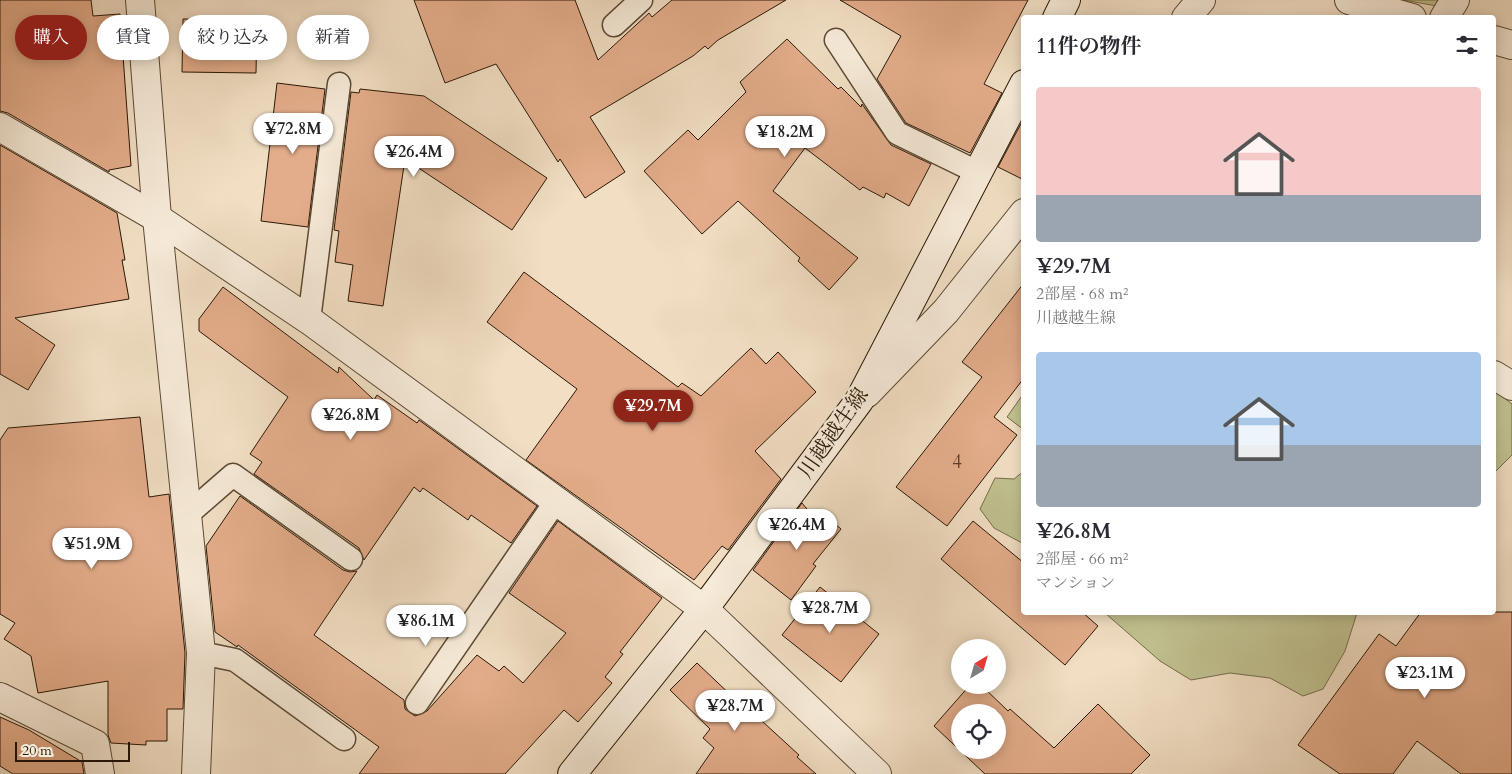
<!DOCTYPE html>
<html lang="ja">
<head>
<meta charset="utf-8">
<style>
  :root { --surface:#fff; --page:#f7f7f7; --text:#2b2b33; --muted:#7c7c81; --accent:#8f2418 }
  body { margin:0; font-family:Cardo,"Noto Serif JP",serif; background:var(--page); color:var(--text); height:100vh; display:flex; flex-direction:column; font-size:19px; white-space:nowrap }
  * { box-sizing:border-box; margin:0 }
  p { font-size:16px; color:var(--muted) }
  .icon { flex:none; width:28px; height:28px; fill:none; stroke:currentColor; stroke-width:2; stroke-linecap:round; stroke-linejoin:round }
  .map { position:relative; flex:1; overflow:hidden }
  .panel { position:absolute; left:1021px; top:15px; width:475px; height:600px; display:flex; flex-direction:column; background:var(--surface); border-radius:5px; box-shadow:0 2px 12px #0003 }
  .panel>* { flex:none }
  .hud { position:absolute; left:15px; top:15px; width:475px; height:45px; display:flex; gap:10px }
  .needle { width:32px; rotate:37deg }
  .buttons { position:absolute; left:951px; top:639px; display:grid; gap:10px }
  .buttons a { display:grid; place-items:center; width:55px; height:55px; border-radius:50%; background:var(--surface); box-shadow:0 2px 12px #0003; font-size:25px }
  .scale { position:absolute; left:15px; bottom:12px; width:115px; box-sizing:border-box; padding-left:5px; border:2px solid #2b1806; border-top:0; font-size:14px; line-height:18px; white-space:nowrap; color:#2b1806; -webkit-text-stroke:4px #f6ead8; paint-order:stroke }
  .price { position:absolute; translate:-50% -42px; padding:0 11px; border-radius:18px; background:#fff; color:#222; font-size:16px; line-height:32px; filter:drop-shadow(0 1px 2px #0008) }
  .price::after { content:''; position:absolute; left:50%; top:30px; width:15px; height:11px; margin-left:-8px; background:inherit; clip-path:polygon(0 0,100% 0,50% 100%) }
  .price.on { background:var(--accent); color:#fff }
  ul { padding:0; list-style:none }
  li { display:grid; align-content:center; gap:10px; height:265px; padding:0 15px }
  li span { display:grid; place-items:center; height:155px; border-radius:5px; color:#555 }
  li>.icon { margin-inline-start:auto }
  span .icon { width:90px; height:90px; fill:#fffc; stroke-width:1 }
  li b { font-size:21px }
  h2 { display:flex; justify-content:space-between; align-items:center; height:60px; padding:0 15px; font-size:21px }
  .pill { padding:0 18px; border-radius:22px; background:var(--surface); box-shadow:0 2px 12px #0003; font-size:18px; line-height:45px }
  .pill.on { background:var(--accent); color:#fff }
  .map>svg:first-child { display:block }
</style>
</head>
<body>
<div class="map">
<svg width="1512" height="774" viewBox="0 0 1512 774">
  <rect width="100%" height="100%" fill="#f1dec3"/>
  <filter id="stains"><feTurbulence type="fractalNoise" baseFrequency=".004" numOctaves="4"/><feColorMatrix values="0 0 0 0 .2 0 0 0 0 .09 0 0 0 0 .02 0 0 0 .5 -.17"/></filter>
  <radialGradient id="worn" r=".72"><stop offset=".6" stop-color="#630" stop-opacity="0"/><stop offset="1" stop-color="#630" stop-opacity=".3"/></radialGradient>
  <!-- green -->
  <g fill="#c0c08f" stroke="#766c4a">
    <polygon points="1403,0 1442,0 1437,6"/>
    <polygon points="1494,390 1512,404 1512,455 1494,473"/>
    <polygon points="1024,393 1024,430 1007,417"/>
    <polygon points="1024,471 1024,544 994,528 980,509 995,478 1014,479"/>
    <polygon points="1105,613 1357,613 1345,651 1323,689 1303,696 1270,678 1230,673 1191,680 1160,661"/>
  </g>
  <!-- building -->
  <g fill="#e3ac8a" stroke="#2b1806" fill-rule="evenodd">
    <polygon points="0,0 91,0 93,16 120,14 131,166 109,170 109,172 8,113 0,111"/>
    <polygon points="414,0 575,0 598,60 649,13 652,17 672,0 786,0 718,40 708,49 705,46 693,56 590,117 625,172 585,198 560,159 558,162 496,64 445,83"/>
    <polygon points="840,0 1028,0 984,84 1002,93 970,153 906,123 877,79 901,36"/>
    <polygon points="183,19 257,20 256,73 182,72"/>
    <polygon points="787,39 838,89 841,87 861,107 862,104 891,145 931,164 909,206 886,193 884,198 863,187 860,190 805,148 773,191 858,258 829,290 798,261 800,258 738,201 702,234 644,171 688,130 698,140 746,92 740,82"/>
    <polygon points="277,83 325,89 308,227 261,221"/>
    <polygon points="360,89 424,96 547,178 512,230 405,159 383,306 348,301 353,265 335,262 339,231 334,230 351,92 359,93"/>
    <polygon points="1024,118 1024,180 998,167"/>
    <polygon points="0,145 117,213 125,260 122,260 129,299 15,318 55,345 28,390 0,374"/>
    <polygon points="524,272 678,387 682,383 701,396 751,348 766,364 778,352 816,392 755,451 781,479 728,550 722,546 694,580 526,460 577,389 487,322"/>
    <polygon points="1024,283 1024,378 994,417 1017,435 947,526 896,487 982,377 962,362"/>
    <polygon points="223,287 338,373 339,367 374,400 377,395 417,423 419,420 537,506 511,543 471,515 468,520 423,488 420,492 414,487 364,560 359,548 254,474 262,462 250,454 288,397 199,331 199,319"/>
    <polygon points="140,417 149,497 169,494 185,653 183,709 167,709 167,741 146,741 146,745 111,743 108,735 108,681 38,693 31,656 4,639 15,623 0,614 0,440 8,428"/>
    <polygon points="240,496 343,570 350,572 357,571 314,635 404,700 405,709 415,716 427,711 477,655 499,671 504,666 523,683 566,633 509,593 558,521 662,598 620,652 623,654 605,677 612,683 578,722 564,710 505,774 359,774 379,747 238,645 237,647 215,632 206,546"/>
    <polygon points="802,503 812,515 817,509 841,529 813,564 816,566 791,600 753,570"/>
    <polygon points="973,521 1024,563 1024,612 1082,612 1098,626 1065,665 941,559"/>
    <polygon points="820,587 879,634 841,682 782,635"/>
    <polygon points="1421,612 1512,612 1512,774 1461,774 1417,741 1393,774 1340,774 1298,745 1379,634 1396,646"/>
    <polygon points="697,663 737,701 738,699 799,755 797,757 816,774 696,774 714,748 703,738 710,729 670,690"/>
    <path d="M 970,685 L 981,685 L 1008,711 L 1010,709 L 1054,748 L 1098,704 L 1150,755 L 1131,774 L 985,774 L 934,726 ZM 960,712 L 998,712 L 998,750 L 960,750 Z"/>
    <polygon points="0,717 29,730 82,762 84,774 13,774 0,766"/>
  </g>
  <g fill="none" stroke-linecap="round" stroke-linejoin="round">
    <defs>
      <g id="service">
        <polyline points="614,25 641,0"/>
        <polyline points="836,40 897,133 979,173"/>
        <polyline points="309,320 339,84"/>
        <polyline points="187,515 233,475 351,559"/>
        <polyline points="201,653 235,660 344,739"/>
        <polyline points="417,703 556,501"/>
      </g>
      <g id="minor">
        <polyline points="140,0 157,218 201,653 196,774"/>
        <polyline points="1349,0 1412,18"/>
        <polyline points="1186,18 1201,0"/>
        <polyline points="1444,18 1455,0"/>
        <polyline points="1494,40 1512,45"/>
        <polyline points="0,127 157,218"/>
        <polyline points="1494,375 1512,386"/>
        <polyline points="867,393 946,311 1024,213"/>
        <polyline points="0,697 95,744 100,774"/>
      </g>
      <polyline id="tertiary" points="157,218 309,320 704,609 877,774"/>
      <g id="secondary">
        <polyline points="1057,18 1066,0"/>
        <polyline points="572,774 704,609 859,401 1024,84"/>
      </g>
    </defs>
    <!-- service casing -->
    <use href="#service" stroke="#5c4a35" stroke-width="25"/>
    <!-- minor casing -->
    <use href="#minor" stroke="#5c4a35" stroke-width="30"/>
    <!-- tertiary casing -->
    <use href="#tertiary" stroke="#5c4a35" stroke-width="30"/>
    <!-- secondary casing -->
    <use href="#secondary" stroke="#2b1806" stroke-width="30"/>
    <!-- service -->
    <use href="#service" stroke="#f6ead8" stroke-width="22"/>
    <!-- minor -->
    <use href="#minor" stroke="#f6ead8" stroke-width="28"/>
    <!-- tertiary -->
    <use href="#tertiary" stroke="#f6ead8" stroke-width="28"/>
    <!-- secondary -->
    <use href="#secondary" stroke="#f6ead8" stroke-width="28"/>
  </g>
  <g text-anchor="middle" stroke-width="5" stroke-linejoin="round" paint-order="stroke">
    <!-- number labels -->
    <g font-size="19" fill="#593d27">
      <text x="957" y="468">4</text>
    </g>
    <!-- street labels -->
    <g font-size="21" fill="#2b1806" stroke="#f6ead8">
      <text transform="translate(833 433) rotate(-55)" y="7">川越越生線</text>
    </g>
  </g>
  <rect width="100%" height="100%" filter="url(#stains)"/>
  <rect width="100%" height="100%" fill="url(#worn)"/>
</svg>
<div class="buttons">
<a><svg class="needle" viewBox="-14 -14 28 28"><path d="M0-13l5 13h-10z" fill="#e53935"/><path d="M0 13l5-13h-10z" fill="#7c7c81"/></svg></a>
<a><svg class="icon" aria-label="locate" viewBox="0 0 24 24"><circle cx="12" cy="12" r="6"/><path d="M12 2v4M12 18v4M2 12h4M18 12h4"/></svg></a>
</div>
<div class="scale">20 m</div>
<b class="price" style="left:293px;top:155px">¥72.8M</b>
<b class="price" style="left:785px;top:158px">¥18.2M</b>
<b class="price" style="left:414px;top:178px">¥26.4M</b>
<b class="price on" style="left:653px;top:432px">¥29.7M</b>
<b class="price" style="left:351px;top:441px">¥26.8M</b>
<b class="price" style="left:797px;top:551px">¥26.4M</b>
<b class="price" style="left:92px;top:570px">¥51.9M</b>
<b class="price" style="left:830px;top:634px">¥28.7M</b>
<b class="price" style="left:426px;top:647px">¥86.1M</b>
<b class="price" style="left:1425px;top:699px">¥23.1M</b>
<b class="price" style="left:735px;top:732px">¥28.7M</b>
<div class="hud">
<a class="pill on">購入</a>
<a class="pill">賃貸</a>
<a class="pill">絞り込み</a>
<a class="pill">新着</a>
</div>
<section class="panel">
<h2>11件の物件<svg class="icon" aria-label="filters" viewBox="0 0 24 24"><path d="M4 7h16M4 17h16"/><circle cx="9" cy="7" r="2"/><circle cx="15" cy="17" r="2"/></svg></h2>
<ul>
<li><span style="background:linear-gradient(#f6c9c9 70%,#9aa5b1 0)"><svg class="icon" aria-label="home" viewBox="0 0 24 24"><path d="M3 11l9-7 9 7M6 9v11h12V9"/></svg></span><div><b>¥29.7M</b><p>2部屋 · 68 m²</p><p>川越越生線</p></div></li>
<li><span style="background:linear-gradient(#a9c7e8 60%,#9aa5b1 0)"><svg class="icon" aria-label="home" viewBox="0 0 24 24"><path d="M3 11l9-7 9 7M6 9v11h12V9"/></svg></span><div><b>¥26.8M</b><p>2部屋 · 66 m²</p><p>マンション</p></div></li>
</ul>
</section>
</div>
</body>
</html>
